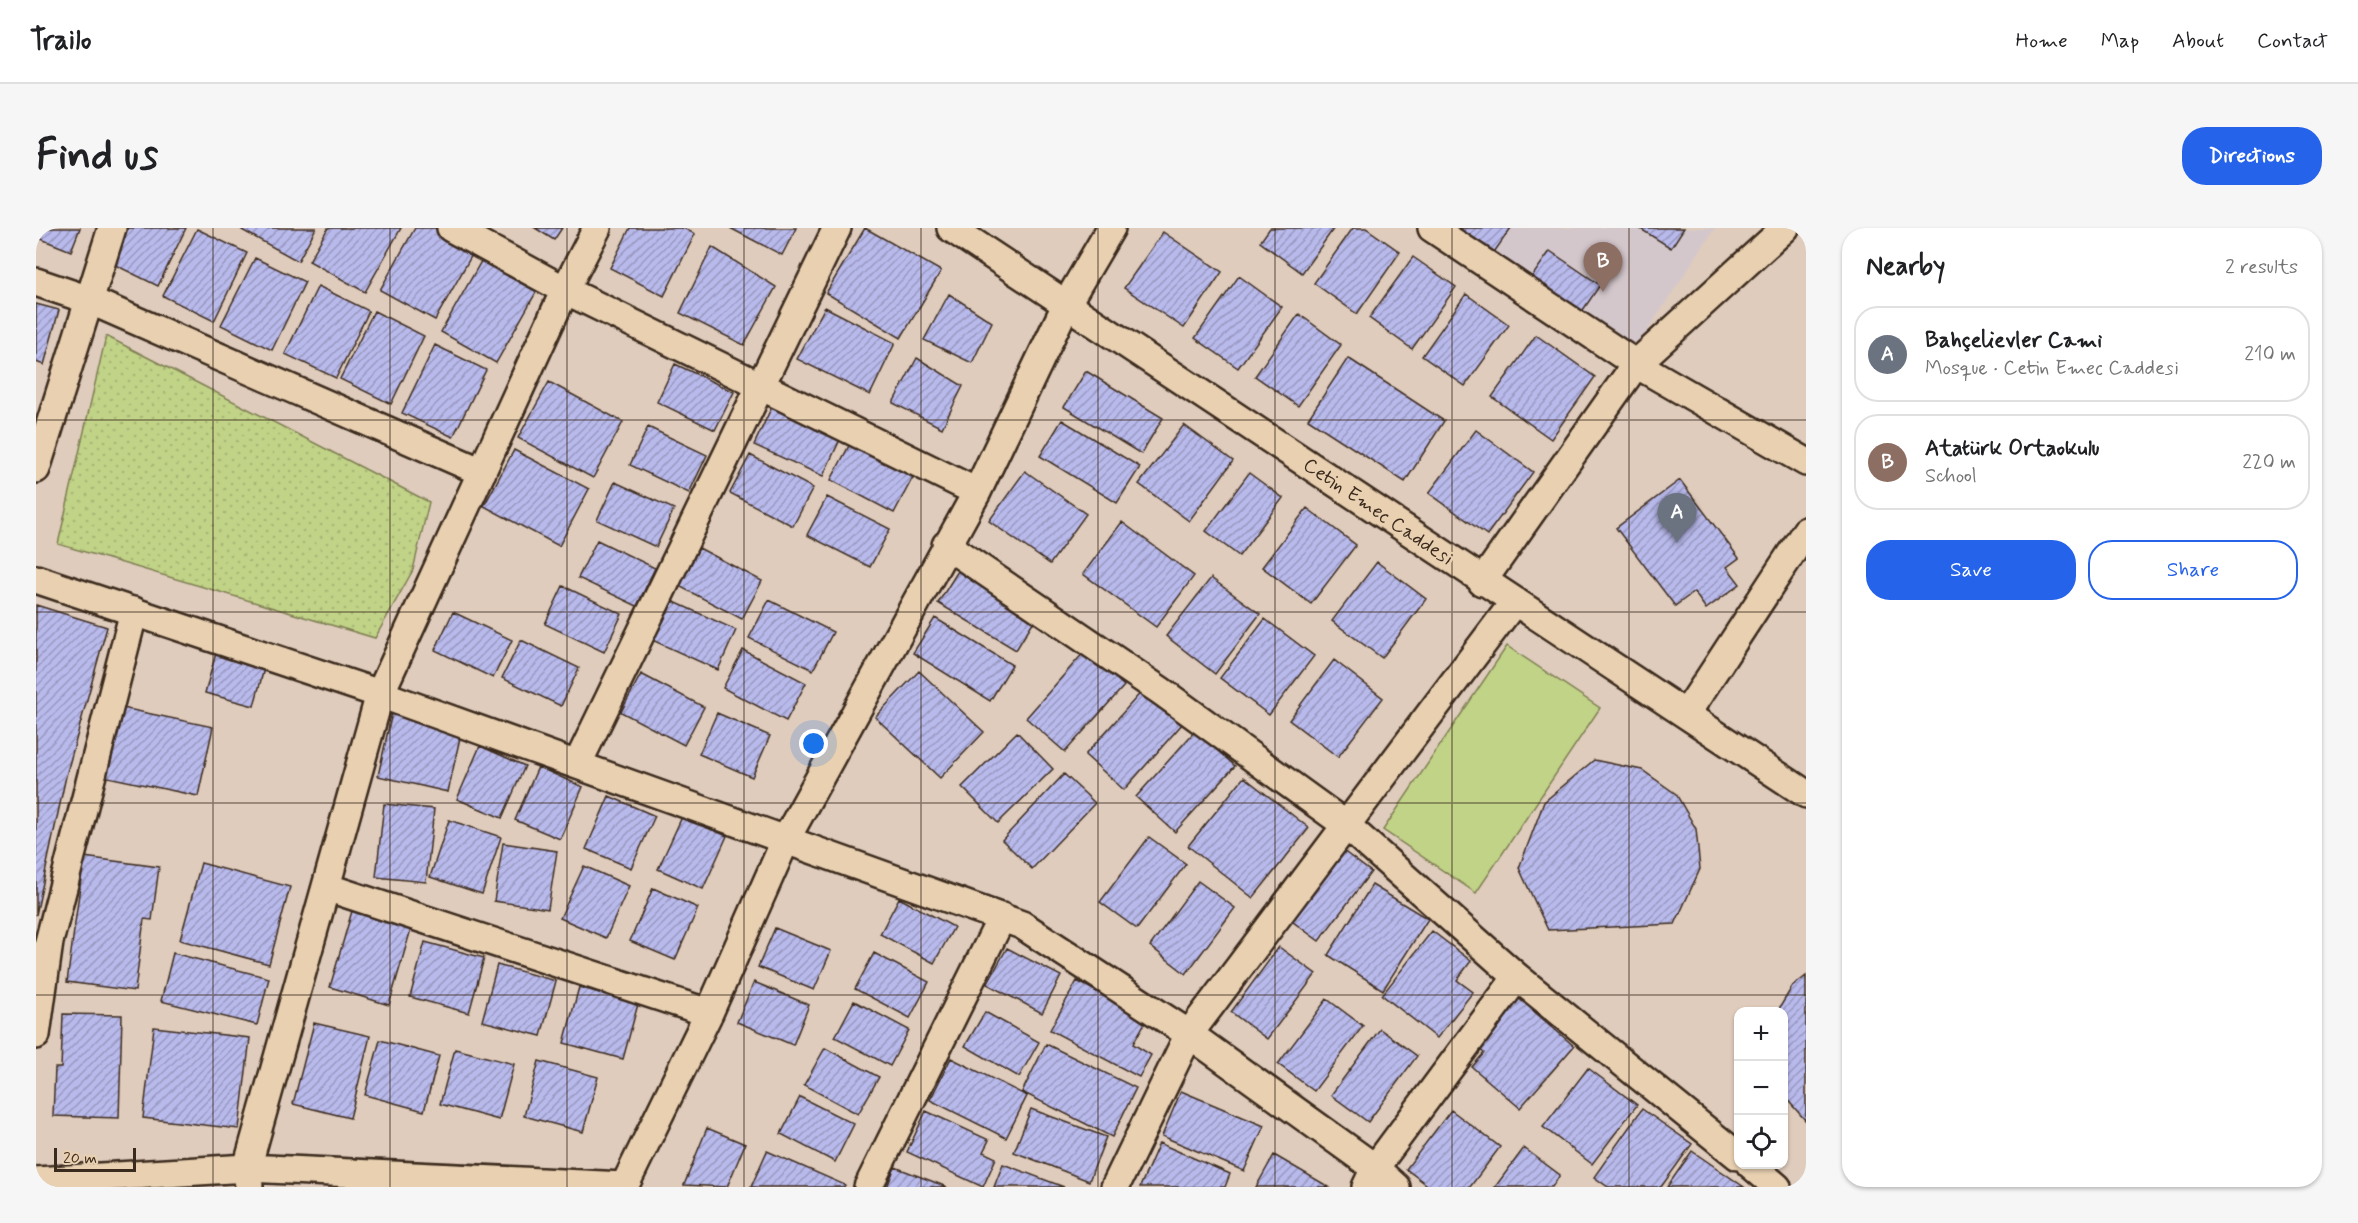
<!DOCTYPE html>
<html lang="en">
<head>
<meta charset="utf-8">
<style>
  :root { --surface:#fff; --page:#f6f6f6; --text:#202124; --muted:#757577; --line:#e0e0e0; --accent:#2563eb }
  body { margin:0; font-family:Mynerve,sans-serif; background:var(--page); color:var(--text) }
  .controls { position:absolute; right:18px; bottom:18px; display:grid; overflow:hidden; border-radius:12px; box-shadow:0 2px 4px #0004 }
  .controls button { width:54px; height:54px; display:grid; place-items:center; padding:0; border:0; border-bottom:2px solid var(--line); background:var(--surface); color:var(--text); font:30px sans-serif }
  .scale { position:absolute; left:18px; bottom:15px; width:82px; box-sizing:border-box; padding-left:6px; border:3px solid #3b2a1e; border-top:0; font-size:16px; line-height:21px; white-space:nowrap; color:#3b2a1e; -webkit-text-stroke:4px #e8d0b1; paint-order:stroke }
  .you { position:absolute; left:778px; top:516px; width:21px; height:21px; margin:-15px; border:4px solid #fff; border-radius:50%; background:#1a73e8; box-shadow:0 0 0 9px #1a73e833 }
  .badge { display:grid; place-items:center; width:39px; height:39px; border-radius:50%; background:var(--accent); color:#fff; font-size:20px; font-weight:700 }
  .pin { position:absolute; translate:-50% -50px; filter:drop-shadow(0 2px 3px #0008) }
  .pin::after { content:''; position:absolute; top:32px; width:21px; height:18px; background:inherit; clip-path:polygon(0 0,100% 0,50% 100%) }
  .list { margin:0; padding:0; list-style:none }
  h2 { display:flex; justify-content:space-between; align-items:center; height:78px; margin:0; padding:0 24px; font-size:26px }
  h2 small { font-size:20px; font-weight:400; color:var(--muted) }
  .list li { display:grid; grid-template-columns:39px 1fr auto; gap:18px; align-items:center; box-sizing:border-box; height:96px; margin:0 12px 12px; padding:0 12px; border:2px solid var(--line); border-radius:24px }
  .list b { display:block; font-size:22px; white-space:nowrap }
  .list p { margin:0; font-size:20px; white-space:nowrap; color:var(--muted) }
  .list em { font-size:20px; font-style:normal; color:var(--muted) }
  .actions { display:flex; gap:12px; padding:18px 24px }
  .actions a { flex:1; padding:14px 0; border:2px solid var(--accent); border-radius:24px; text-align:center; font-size:21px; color:var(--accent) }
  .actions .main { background:var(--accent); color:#fff }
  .icon { flex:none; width:33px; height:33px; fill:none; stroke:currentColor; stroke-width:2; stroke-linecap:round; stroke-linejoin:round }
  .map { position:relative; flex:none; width:1770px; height:959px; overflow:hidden; border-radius:24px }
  header { display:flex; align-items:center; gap:36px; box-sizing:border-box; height:84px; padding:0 30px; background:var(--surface); border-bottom:2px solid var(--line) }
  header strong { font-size:28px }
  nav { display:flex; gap:33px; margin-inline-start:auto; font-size:21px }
  .intro { display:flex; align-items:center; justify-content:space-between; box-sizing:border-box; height:144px; padding:0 36px }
  h1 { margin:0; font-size:42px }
  .button { padding:15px 27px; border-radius:24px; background:var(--accent); color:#fff; font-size:21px; font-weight:700 }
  main { display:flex; gap:36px; padding:0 36px }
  aside { flex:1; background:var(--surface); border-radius:24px; box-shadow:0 2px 4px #0004 }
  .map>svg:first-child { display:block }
</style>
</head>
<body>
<header>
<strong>Trailo</strong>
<nav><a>Home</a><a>Map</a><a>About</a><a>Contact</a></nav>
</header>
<div class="intro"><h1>Find us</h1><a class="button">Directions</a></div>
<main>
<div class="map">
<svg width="1770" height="959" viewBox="0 0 1770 959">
  <defs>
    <pattern id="grass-dots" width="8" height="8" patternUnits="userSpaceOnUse" patternTransform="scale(1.5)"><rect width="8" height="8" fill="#c1d387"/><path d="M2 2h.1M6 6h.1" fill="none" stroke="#a7b574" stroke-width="1.8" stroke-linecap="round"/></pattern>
    <pattern id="building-hatch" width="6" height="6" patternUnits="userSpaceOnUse" patternTransform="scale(1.5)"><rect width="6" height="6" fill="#b9baec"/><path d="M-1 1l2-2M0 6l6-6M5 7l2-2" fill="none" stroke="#9897bf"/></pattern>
  </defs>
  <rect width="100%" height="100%" fill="#dfccbd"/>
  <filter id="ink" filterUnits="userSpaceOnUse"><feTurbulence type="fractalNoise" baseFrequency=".0167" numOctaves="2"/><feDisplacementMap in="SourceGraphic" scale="12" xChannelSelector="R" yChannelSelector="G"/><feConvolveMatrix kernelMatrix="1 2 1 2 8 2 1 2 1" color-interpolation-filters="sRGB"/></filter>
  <g filter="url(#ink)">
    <path fill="#d4c7cb" d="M 1398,0 L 1679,0 L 1594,129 Z"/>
    <path fill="url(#grass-dots)" stroke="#7e7e52" stroke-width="1.5" d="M 70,108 L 393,274 L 377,342 L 339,410 L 22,316 Z"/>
    <path fill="#c1d387" stroke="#7e7e52" stroke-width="1.5" d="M 1471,418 L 1564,480 L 1440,665 L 1347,602 Z"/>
    <path fill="url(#building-hatch)" stroke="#3b2a1e" stroke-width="1.5" d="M 0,0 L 44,0 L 35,23 L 0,9 Z
      M 88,0 L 150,0 L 122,58 L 71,33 Z
      M 208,0 L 280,0 L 262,33 L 206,2 Z
      M 292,0 L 365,0 L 329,64 L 273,33 Z
      M 379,0 L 413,0 L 442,16 L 399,92 L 344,62 Z
      M 499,0 L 526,0 L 518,12 Z
      M 594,0 L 647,0 L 659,6 L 628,68 L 574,40 Z
      M 694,0 L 760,0 L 746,27 Z
      M 829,0 L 905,43 L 865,110 L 790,65 Z
      M 1234,0 L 1298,0 L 1266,45 L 1224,14 Z
      M 1317,0 L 1330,0 L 1364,24 L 1321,86 L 1278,55 Z
      M 1411,0 L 1475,0 L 1454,30 Z
      M 1603,0 L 1648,0 L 1635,20 Z
      M 161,1 L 211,25 L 178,93 L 127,68 Z
      M 1127,4 L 1186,44 L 1148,100 L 1088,60 Z
      M 676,19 L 740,59 L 708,117 L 644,85 Z
      M 1514,23 L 1564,57 L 1545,85 L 1495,50 Z
      M 448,28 L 503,59 L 460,135 L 405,104 Z
      M 1377,29 L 1420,59 L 1376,121 L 1333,90 Z
      M 219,30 L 269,54 L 236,122 L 185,97 Z
      M 1203,48 L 1246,79 L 1202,140 L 1159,110 Z
      M 282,58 L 333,83 L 300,150 L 249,126 Z
      M 913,66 L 956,94 L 936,135 L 888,112 Z
      M 1430,66 L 1473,97 L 1429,158 L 1386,128 Z
      M 0,76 L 23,82 L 8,137 L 0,134 Z
      M 789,79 L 859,115 L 834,167 L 761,131 Z
      M 338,83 L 388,108 L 355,176 L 304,151 Z
      M 1263,86 L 1305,117 L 1262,178 L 1219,148 Z
      M 1500,107 L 1559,149 L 1515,211 L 1456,169 Z
      M 399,117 L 450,142 L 417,209 L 366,185 Z
      M 881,130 L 927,158 L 906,200 L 857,175 Z
      M 1312,130 L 1408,193 L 1369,254 L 1272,191 Z
      M 639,136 L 698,164 L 679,202 L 621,174 Z
      M 1050,143 L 1127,190 L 1105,226 L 1028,179 Z
      M 513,154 L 587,194 L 557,250 L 482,210 Z
      M 738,174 L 807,205 L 787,248 L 718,217 Z
      M 1026,192 L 1104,239 L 1081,275 L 1004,228 Z
      M 1148,197 L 1197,233 L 1153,293 L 1103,256 Z
      M 612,199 L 671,227 L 653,265 L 594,237 Z
      M 1440,202 L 1497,244 L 1451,307 L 1393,265 Z
      M 815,214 L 878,247 L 858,285 L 795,252 Z
      M 478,222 L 553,261 L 523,318 L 448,278 Z
      M 714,227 L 777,260 L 757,298 L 694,265 Z
      M 989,243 L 1050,286 L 1014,336 L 953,293 Z
      M 1213,245 L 1247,270 L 1203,328 L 1170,303 Z
      M 1644,252 L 1703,330 L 1691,339 L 1704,356 L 1670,381 L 1658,364 L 1639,378 L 1580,300 Z
      M 579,254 L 638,281 L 620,319 L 561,292 Z
      M 791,269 L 854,301 L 834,339 L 771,307 Z
      M 1271,280 L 1320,317 L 1275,376 L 1226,339 Z
      M 1086,294 L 1158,348 L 1120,399 L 1047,346 Z
      M 561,312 L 619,340 L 601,378 L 542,350 Z
      M 663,320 L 726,353 L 706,391 L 643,358 Z
      M 1341,334 L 1390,371 L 1346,430 L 1296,393 Z
      M 925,338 L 1002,386 L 980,422 L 902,375 Z
      M 1175,350 L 1224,386 L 1179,446 L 1130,408 Z
      M 527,358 L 586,386 L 568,424 L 509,396 Z
      M 634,372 L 700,402 L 682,442 L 616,412 Z
      M 733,372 L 797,404 L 777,442 L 713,410 Z
      M 0,377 L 71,399 L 30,548 L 0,687 Z
      M 417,384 L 476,412 L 457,450 L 399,422 Z
      M 899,390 L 976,437 L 954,473 L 877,425 Z
      M 1229,391 L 1278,428 L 1233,487 L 1184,450 Z
      M 485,412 L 543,440 L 525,478 L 466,450 Z
      M 707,422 L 770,455 L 750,493 L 687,460 Z
      M 1049,423 L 1088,458 L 1029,524 L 990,490 Z
      M 180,425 L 229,437 L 218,478 L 169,465 Z
      M 1298,432 L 1347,470 L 1302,529 L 1253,492 Z
      M 883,443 L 948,504 L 904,550 L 839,489 Z
      M 605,446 L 668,479 L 648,517 L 585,484 Z
      M 1108,461 L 1147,495 L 1088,562 L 1049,527 Z
      M 82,479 L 177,499 L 162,568 L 67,548 Z
      M 357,480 L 427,496 L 412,564 L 342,548 Z
      M 681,485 L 734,508 L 716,549 L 663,526 Z
      M 1159,503 L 1199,538 L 1139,604 L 1100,569 Z
      M 981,504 L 1017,541 L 962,595 L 926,559 Z
      M 444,518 L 489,538 L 466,590 L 421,571 Z
      M 1558,532 L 1606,542 L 1640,566 L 1660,601 L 1664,641 L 1639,696 L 1512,702 L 1483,640 L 1508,574 Z
      M 502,539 L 547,559 L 524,611 L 479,592 Z
      M 1028,546 L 1059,575 L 996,641 L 966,612 Z
      M 1208,549 L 1273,600 L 1217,670 L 1152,618 Z
      M 573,568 L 619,588 L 595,640 L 550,621 Z
      M 348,576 L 398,581 L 390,654 L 340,649 Z
      M 646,589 L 691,608 L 667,661 L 622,641 Z
      M 413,592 L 465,609 L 446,666 L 394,649 Z
      M 1113,609 L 1150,636 L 1101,701 L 1064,674 Z
      M 467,615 L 521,623 L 512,681 L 458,673 Z
      M 1302,619 L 1335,644 L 1283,713 L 1249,688 Z
      M 48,629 L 123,639 L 116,692 L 108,691 L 99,763 L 31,754 Z
      M 165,635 L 254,659 L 233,736 L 144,712 Z
      M 548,638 L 593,658 L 570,710 L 524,690 Z
      M 1162,653 L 1199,680 L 1150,746 L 1114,718 Z
      M 1336,657 L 1392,691 L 1347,762 L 1292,727 Z
      M 617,660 L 662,680 L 639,732 L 594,713 Z
      M 863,670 L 918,699 L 898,735 L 844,706 Z
      M 316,683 L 375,701 L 353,777 L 294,759 Z
      M 739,700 L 795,723 L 778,762 L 722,739 Z
      M 1396,703 L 1435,733 L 1421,752 L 1437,764 L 1401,810 L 1346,767 Z
      M 389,714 L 448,730 L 433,785 L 374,769 Z
      M 1243,719 L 1280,746 L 1231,811 L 1195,784 Z
      M 971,720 L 1025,748 L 1006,785 L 951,756 Z
      M 137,725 L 233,750 L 221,797 L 125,773 Z
      M 838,725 L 893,754 L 874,790 L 819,761 Z
      M 461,737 L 520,753 L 505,808 L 446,793 Z
      M 1770,748 L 1770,893 L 1748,868 L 1748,784 L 1741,784 L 1756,759 Z
      M 1041,753 L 1111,791 L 1097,816 L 1115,827 L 1103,849 L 1014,802 Z
      M 718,754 L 773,777 L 757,817 L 701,794 Z
      M 543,759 L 602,776 L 587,831 L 528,815 Z
      M 1479,767 L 1538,818 L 1484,880 L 1436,839 L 1448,825 L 1437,816 Z
      M 1291,771 L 1327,798 L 1278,863 L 1242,836 Z
      M 818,773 L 873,802 L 854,838 L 799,809 Z
      M 949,784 L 1003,814 L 983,849 L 929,818 Z
      M 27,786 L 86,787 L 83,890 L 17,888 L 19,840 L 25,840 Z
      M 278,795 L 334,808 L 314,890 L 257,876 Z
      M 118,799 L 214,810 L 203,901 L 107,890 Z
      M 1344,801 L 1381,828 L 1332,894 L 1295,867 Z
      M 344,812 L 403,828 L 388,883 L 329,867 Z
      M 1010,816 L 1100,860 L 1076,909 L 986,864 Z
      M 789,820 L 843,849 L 822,886 L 768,857 Z
      M 419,821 L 478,836 L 463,892 L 404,876 Z
      M 915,830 L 991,868 L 970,910 L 894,872 Z
      M 503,833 L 562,849 L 547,904 L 488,888 Z
      M 1552,840 L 1601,877 L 1556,936 L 1507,899 Z
      M 1145,863 L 1228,898 L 1208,943 L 1126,908 Z
      M 764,869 L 818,896 L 799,934 L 745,906 Z
      M 995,881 L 1070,909 L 1053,953 L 978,924 Z
      M 1606,881 L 1656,916 L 1625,959 L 1572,959 L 1558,949 Z
      M 1415,882 L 1464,919 L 1434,959 L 1394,959 L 1370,941 Z
      M 890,883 L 953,912 L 947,924 L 960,930 L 947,959 L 871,924 Z
      M 671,900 L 709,916 L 691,959 L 648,957 Z
      M 1123,915 L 1194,946 L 1189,959 L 1104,959 Z
      M 1488,920 L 1524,947 L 1516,959 L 1459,959 Z
      M 731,923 L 809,957 L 808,959 L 715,959 Z
      M 1656,923 L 1708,959 L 1631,959 Z
      M 1238,927 L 1293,959 L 1220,959 Z
      M 967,936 L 1028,959 L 958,959 Z
      M 859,939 L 911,959 L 851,959 Z"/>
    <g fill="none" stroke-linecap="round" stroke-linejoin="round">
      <defs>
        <path id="minor" d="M 415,0 L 529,62 L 941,264
          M 915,0 L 1770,566
          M 1396,0 L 1600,136 L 1770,234
          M 0,54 L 53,72 L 446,244
          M 0,241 L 76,0
          M 910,317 L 1125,463 L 1310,597 L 1481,749 L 1702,928
          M 0,351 L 344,466 L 986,697 L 1153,806 L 1339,940 L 1360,959
          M 1446,354 L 1600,136 L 1749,0
          M 1650,486 L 1770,303
          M 542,535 L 801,0
          M 290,659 L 673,785
          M 0,807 L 13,714 L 98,383
          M 1714,936 L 1741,959
          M 0,953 L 211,940 L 588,958
          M 213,959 L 211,940 L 344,466 L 529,62 L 561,0
          M 588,959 L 673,785 L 750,611 L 941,264 L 1031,75 L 1075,0
          M 832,959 L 966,689
          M 1079,959 L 1153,806 L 1479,373
          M 1330,959 L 1339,940 L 1481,749"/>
      </defs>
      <use href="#minor" stroke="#3b2a1e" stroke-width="32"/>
      <use href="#minor" stroke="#e8d0b1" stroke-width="27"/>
    </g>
  </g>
  <path fill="none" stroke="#3b2a1e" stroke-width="1.5" stroke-opacity="0.55" d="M 177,0 L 177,959M 354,0 L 354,959M 531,0 L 531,959M 708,0 L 708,959M 885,0 L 885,959M 1062,0 L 1062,959M 1239,0 L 1239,959M 1416,0 L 1416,959M 1593,0 L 1593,959M 0,192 L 1770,192M 0,384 L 1770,384M 0,575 L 1770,575M 0,767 L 1770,767"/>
  <g text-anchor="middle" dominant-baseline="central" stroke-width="5" stroke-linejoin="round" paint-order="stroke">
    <g font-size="20" fill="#3b2a1e" stroke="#e8d0b1">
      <text transform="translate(1342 284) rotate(34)">Cetin Emec Caddesi</text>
    </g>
  </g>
</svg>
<div class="controls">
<button>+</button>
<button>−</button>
<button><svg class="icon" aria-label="locate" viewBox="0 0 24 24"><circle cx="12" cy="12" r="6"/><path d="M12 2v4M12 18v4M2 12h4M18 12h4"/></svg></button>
</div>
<div class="scale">20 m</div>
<div class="you"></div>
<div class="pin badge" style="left:1641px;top:315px;background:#6b7280">A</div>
<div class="pin badge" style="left:1567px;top:64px;background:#8d6e63">B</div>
</div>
<aside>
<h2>Nearby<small>2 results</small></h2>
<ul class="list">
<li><span class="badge" style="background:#6b7280">A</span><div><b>Bahçelievler Cami</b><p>Mosque · Cetin Emec Caddesi</p></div><em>210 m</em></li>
<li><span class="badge" style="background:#8d6e63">B</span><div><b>Atatürk Ortaokulu</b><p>School</p></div><em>220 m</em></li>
</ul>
<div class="actions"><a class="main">Save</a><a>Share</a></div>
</aside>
</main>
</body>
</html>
